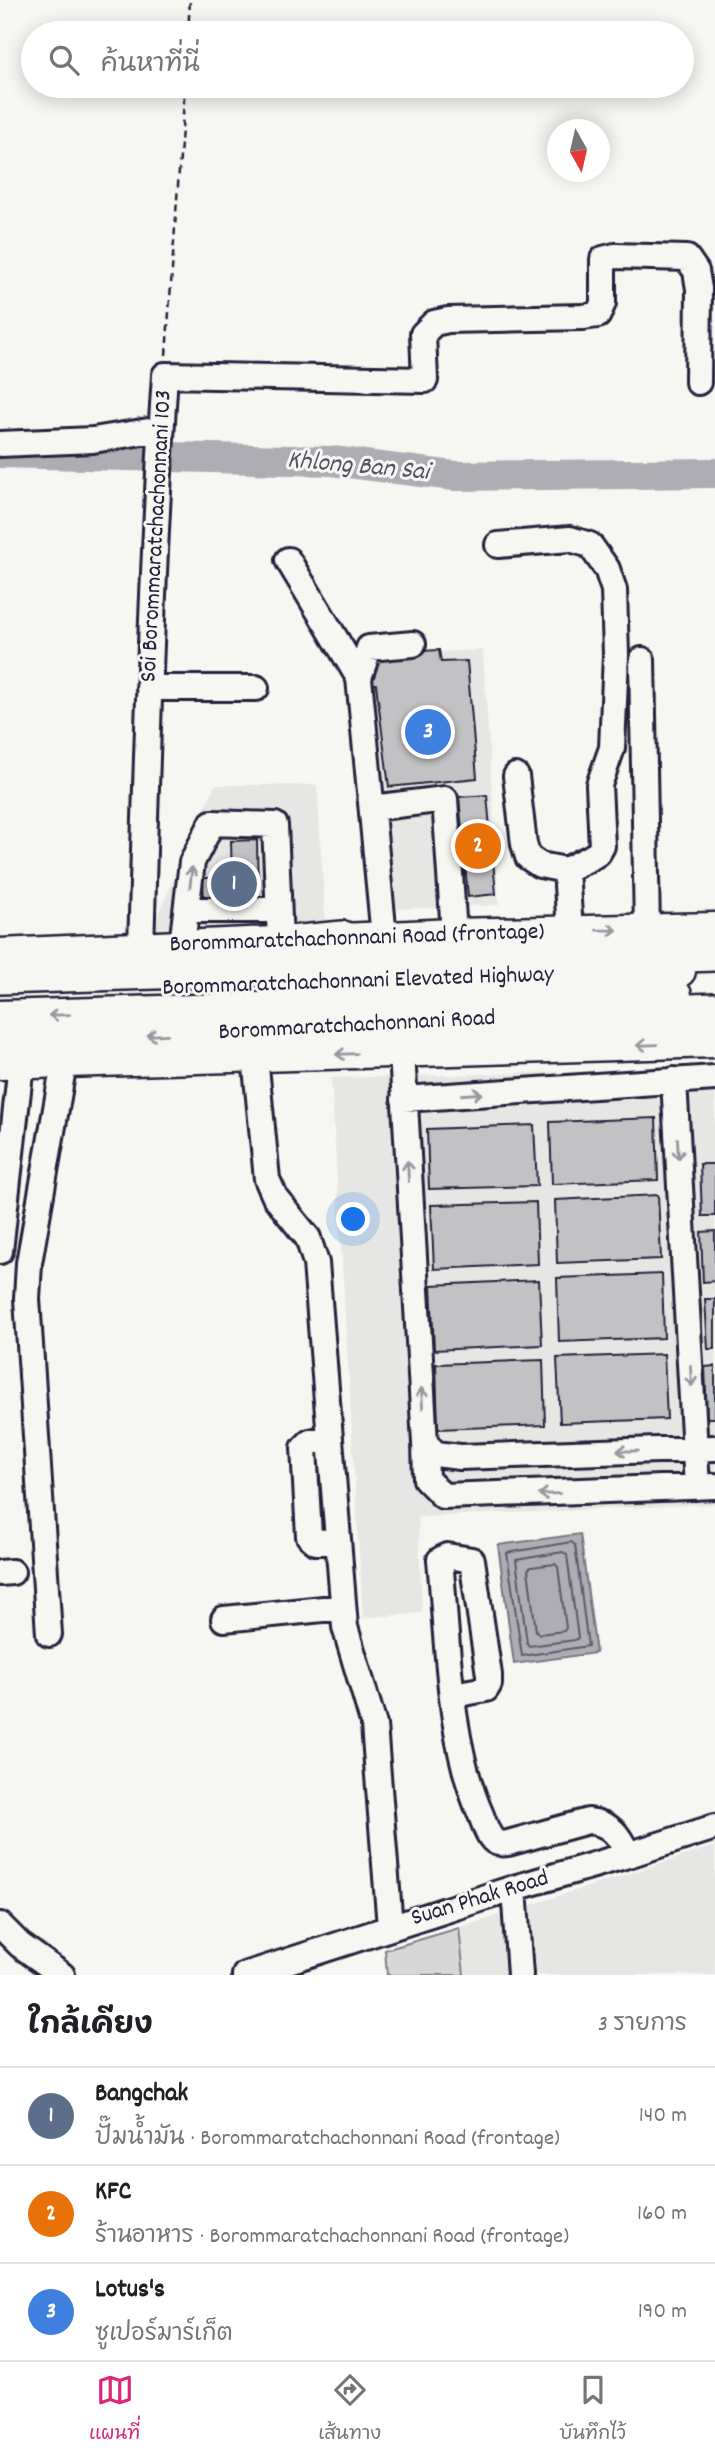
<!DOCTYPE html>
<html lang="th">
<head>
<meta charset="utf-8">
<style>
  :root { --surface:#fff; --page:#f6f6f6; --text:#202124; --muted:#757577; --line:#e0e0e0; --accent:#db2777 }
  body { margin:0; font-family:Dekko,"Playpen Sans Thai",sans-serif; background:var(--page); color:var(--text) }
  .compass { position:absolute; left:547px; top:119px; width:63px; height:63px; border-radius:50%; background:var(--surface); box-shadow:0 4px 18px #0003; rotate:172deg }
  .you { position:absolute; left:354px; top:1220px; width:24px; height:24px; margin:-18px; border:5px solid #fff; border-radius:50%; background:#1a73e8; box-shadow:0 0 0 10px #1a73e833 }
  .badge { display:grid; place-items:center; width:46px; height:46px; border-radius:50%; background:var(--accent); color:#fff; font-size:23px; font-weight:700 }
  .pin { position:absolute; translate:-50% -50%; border:4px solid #fff; box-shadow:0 2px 7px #0006 }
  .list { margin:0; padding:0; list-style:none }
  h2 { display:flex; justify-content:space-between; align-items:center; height:91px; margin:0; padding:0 28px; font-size:30px }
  h2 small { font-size:23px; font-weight:400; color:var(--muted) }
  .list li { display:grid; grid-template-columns:46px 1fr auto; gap:21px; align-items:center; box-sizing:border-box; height:98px; padding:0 28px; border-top:2px solid var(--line) }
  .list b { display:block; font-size:26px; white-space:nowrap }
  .list p { margin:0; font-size:23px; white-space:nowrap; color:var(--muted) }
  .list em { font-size:23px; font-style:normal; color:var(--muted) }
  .icon { flex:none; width:38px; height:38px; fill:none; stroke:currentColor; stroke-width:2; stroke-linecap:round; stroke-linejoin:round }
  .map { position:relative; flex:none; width:715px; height:1975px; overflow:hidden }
  .search { position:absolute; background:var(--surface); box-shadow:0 4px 18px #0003; left:21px; right:21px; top:21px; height:77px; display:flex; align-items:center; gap:18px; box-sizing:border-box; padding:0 24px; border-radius:38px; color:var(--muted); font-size:26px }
  .sheet { height:385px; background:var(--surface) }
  nav { display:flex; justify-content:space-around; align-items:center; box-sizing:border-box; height:98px; border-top:2px solid var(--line); background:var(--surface); font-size:19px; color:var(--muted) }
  nav a { display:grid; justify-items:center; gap:4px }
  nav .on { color:var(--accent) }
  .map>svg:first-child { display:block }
</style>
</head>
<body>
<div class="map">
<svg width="715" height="1975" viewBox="0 0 715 1975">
  <rect width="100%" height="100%" fill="#f6f6f2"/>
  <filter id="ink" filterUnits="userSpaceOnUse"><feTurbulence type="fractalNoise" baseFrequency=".0143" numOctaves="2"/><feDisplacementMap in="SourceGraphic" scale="14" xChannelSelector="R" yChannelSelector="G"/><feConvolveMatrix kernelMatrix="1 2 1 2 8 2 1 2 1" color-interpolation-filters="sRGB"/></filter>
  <g filter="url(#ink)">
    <path fill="#e6e6e4" d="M 483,650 L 499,905 L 371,910 L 353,656 Z
      M 215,785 L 317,785 L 326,930 L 150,933 Z
      M 715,1068 L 715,1504 L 418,1517 L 422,1613 L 363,1618 L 331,1078 Z
      M 715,1846 L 715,1975 L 464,1975 L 459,1928 Z"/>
    <path fill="#d7d7d7" stroke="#7c7c89" stroke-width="2" d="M 459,1928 L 464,1975 L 387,1975 L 385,1950 Z"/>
    <path fill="#adadb3" stroke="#757583" stroke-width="2" d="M 580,1534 L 596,1653 L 514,1664 L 498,1545 Z"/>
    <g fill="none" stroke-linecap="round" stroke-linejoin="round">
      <path stroke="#5a5a6b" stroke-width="2" d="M 571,1542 L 575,1545 L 588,1646 L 522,1656 L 507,1553 Z
        M 563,1552 L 567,1555 L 578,1638 L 575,1640 L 529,1646 L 527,1643 L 516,1560 Z
        M 555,1564 L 558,1567 L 566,1628 L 564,1631 L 539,1634 L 536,1631 L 528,1570 L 531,1567 Z"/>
      <path stroke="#adadb3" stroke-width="30" d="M 0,453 L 332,461 L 454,476 L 715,473"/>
    </g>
    <path fill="#c2c2c4" stroke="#22223b" stroke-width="2" d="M 439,650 L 441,662 L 467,661 L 477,778 L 389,787 L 376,684 L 366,685 L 364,654 Z
      M 487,795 L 496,894 L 468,897 L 459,797 Z
      M 257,840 L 258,901 L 204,902 L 203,878 L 232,878 L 231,841 Z
      M 656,1118 L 658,1180 L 552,1184 L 550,1122 Z
      M 534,1125 L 537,1186 L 429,1189 L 427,1129 Z
      M 700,1164 L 715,1164 L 715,1216 L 702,1216 Z
      M 658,1195 L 661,1259 L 557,1263 L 555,1200 Z
      M 536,1202 L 538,1264 L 434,1269 L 431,1205 Z
      M 715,1231 L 715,1281 L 703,1282 L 701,1232 Z
      M 662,1274 L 664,1338 L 559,1342 L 557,1278 Z
      M 539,1280 L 542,1345 L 434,1350 L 431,1285 Z
      M 705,1299 L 715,1299 L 715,1349 L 708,1349 Z
      M 664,1354 L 667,1419 L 560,1423 L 557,1358 Z
      M 543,1360 L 545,1425 L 438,1429 L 436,1364 Z
      M 715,1366 L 715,1418 L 707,1418 L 705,1367 Z"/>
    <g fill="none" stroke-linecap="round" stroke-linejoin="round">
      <defs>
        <path id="minor" d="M 0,444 L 93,440 L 161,429
          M 498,545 L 570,539 L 590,545 L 607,569 L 614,590 L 616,655 L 612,748 L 599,785 L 602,846 L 598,853 L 590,858 L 566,870 L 540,865 L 528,857 L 524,844 L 516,776
          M 288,560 L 359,678 L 384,937
          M 642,660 L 647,929
          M 359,678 L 369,648 L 413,644
          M 149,688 L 256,688
          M 372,808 L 445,799 L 454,934
          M 566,870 L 570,931
          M 187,910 L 277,910
          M 182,945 L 192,862 L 212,823 L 275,825 L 280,941
          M 141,947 C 147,756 152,565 165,375 L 425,380 L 423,334 L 434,323 L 448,320 L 583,317 L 598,315 L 603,303 L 603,259 L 615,256 L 687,258 L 696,271 L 699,289 L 698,382
          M 402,1053 L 425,1443 L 436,1454 L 460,1457 L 715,1448
          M 255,1057 L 267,1179 L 275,1197 L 308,1238 L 316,1263 L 345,1627 L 374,1725 L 390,1927
          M 674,1080 L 697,1487
          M 404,1099 L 715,1078
          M 0,1251 L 21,1064
          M 330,1438 L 310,1442 L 304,1448 L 309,1536 L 316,1542 L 338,1541
          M 425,1443 L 426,1479 L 443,1496 L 715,1486
          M 0,1573 L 12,1572
          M 224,1619 L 343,1607
          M 49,1634 L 27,1299 L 29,1263 L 64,1063
          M 453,1695 L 486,1689 L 489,1684 L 489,1675 L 472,1560 L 447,1556 L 440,1560 C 448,1642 448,1741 481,1815 C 484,1823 487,1834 493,1840 C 497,1844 502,1844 508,1843 L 588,1821 C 611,1823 619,1835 628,1855
          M 514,1888 L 520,1975
          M 0,1925 L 20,1945 L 62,1975
          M 245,1975 L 514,1888 L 628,1855 L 715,1827"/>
        <path id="major" d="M 0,954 L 454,934 L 715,928
          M 275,984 L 680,971
          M 0,1016 L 676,995
          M 0,1064 L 715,1042"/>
        <path id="highway" d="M 279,945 L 343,939
          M 0,976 L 715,953
          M 0,1043 L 715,1011"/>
      </defs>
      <use href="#minor" stroke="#22223b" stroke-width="30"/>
      <use href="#major" stroke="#22223b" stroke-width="35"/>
      <use href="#highway" stroke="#22223b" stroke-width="40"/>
      <path stroke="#22223b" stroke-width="2.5" stroke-dasharray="7 5" stroke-linecap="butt" d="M 188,33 L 190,0
        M 166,355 L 185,86"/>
      <use href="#minor" stroke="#f6f6f2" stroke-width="24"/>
      <use href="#major" stroke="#f6f6f2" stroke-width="30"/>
      <use href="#highway" stroke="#f6f6f2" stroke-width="35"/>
    </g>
    <defs><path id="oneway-shaft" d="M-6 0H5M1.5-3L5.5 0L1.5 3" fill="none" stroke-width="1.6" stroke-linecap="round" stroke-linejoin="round" transform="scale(1.75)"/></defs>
    <g stroke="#9797a0">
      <use href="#oneway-shaft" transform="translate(191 877) rotate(-84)"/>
      <use href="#oneway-shaft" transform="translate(607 930) rotate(-1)"/>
      <use href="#oneway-shaft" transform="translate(59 1015) rotate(178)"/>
      <use href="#oneway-shaft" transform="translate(157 1035) rotate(177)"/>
      <use href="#oneway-shaft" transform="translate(647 1045) rotate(178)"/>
      <use href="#oneway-shaft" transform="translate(346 1054) rotate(178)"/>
      <use href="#oneway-shaft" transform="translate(472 1094) rotate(-4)"/>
      <use href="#oneway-shaft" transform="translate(678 1149) rotate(87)"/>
      <use href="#oneway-shaft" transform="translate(408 1171) rotate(-93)"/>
      <use href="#oneway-shaft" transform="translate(691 1376) rotate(87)"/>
      <use href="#oneway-shaft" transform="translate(422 1398) rotate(-93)"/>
      <use href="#oneway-shaft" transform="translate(627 1451) rotate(179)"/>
      <use href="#oneway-shaft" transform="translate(549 1494) rotate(178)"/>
    </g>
  </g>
  <g text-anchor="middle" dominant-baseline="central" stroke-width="6" stroke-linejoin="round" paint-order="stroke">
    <g font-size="24" fill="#22223b" stroke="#f6f6f2">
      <text transform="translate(157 536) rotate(-87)">Soi Borommaratchachonnani 103</text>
      <text transform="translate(357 939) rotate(-2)">Borommaratchachonnani Road (frontage)</text>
      <text transform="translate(358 982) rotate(-2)">Borommaratchachonnani Elevated Highway</text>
      <text transform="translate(357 1026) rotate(-3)">Borommaratchachonnani Road</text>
      <text transform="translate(480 1899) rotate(-17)">Suan Phak Road</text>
    </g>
    <g font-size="26" font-style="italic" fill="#535365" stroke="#f6f6f2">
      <text transform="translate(358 467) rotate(5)">Khlong Ban Sai</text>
    </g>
  </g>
</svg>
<svg class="compass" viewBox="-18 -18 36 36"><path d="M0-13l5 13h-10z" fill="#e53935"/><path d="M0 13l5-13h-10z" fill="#757577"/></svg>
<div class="you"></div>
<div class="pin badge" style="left:234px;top:884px;background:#5c6f8a">1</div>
<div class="pin badge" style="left:478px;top:846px;background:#e8710a">2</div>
<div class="pin badge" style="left:428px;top:732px;background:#3f7fe0">3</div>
<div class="search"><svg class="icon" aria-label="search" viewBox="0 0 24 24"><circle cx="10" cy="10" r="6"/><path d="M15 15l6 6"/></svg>ค้นหาที่นี่</div>
</div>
<section class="sheet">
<h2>ใกล้เคียง<small>3 รายการ</small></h2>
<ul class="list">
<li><span class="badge" style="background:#5c6f8a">1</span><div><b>Bangchak</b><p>ปั๊มน้ำมัน · Borommaratchachonnani Road (frontage)</p></div><em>140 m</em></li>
<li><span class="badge" style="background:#e8710a">2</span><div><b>KFC</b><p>ร้านอาหาร · Borommaratchachonnani Road (frontage)</p></div><em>160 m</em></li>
<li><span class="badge" style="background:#3f7fe0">3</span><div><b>Lotus's</b><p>ซูเปอร์มาร์เก็ต</p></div><em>190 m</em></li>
</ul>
</section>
<nav>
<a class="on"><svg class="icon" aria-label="map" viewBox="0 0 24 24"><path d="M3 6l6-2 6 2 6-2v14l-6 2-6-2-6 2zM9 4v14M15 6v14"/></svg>แผนที่</a>
<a><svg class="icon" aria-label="directions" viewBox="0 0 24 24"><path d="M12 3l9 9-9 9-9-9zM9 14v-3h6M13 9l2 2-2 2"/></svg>เส้นทาง</a>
<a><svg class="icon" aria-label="saved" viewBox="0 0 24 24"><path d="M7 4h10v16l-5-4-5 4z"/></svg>บันทึกไว้</a>
</nav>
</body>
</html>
